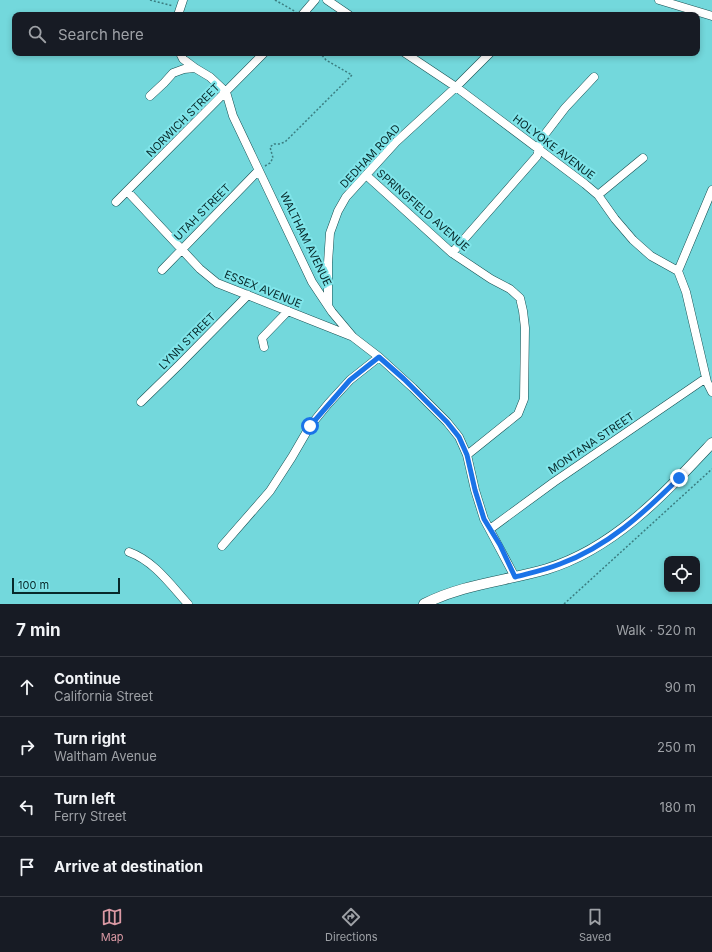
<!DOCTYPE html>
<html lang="en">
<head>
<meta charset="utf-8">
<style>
  :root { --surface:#171b24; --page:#242831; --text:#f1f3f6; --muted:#9ea1a6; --line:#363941; --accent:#da99a4 }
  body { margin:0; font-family:Inter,sans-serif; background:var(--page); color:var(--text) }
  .controls { position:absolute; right:12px; bottom:12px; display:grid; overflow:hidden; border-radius:8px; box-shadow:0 2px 6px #0003 }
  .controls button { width:36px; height:36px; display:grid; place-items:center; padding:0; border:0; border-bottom:1px solid var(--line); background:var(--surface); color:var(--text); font:20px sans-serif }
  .scale { position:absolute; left:12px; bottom:10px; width:108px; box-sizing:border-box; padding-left:4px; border:2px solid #07292a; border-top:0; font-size:11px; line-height:14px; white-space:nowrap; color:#07292a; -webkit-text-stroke:3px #80e5ea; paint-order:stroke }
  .stop { position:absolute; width:12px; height:12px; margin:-9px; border:3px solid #1a73e8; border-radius:50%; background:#fff }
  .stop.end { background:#1a73e8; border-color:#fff; box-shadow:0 1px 4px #0008 }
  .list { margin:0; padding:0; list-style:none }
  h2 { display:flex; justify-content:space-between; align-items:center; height:52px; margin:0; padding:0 16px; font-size:17px }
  h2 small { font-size:13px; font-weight:400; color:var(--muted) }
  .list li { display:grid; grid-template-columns:26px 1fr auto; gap:12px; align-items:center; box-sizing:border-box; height:60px; padding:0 16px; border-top:1px solid var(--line) }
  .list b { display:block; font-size:15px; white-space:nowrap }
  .list p { margin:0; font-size:13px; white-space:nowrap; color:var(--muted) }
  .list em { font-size:13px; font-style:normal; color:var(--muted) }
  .icon { flex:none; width:22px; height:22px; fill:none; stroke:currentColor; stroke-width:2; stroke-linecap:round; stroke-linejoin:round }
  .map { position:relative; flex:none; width:712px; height:604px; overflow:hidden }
  .search { position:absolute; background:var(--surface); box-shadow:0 2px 6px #0003; left:12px; right:12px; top:12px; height:44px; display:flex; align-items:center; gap:10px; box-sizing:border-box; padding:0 14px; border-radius:8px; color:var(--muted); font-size:15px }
  .sheet { height:292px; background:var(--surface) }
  nav { display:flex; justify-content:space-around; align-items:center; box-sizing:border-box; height:56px; border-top:1px solid var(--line); background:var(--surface); font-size:11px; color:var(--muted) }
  nav a { display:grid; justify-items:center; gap:2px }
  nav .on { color:var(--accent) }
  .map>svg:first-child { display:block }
</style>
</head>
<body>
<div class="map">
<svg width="712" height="604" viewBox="0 0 712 604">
  <rect width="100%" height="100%" fill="#73d8dc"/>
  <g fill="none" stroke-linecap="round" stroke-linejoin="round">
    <defs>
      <path id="minor" d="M 327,0 L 349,15
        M 659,0 L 712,16
        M 178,15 L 183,0
        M 302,15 L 315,0
        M 180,53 L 183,59 L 195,68
        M 405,53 L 456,87 L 585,184 L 598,195 L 615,219 L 633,240 L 651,256 L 678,271
        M 150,96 L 164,83 L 173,73 L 184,69 L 195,68 L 210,77 L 226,92 L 233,116 L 312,282 L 332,312 L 353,337 L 379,357 L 413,388 L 447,422 L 459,437 L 467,455 L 475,490 L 484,519 L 515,577
        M 366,175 L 452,253 L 491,279 L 510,289 L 520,298 L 523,311 L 525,328 L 524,399 L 518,414 L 467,455
        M 712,190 L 678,271 L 686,292 L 707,382 L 712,392
        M 127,191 L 200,269 L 217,283 L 351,336
        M 598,195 L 643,158
        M 116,202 L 264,53
        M 452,253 L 537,156 L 542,138 L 565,108 L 594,77
        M 162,270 L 258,171
        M 328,305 L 328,263 L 330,233 L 338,211 L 346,197 L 396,142 L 456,87 L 490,53
        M 264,347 L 262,338 L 288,311
        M 141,402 L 179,365 L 248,295
        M 490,529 L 554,482 L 706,378
        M 222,546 L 270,491 L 292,457 L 310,426 L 328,404 L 350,380 L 379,357
        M 129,552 C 154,561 170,584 188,604"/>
      <path id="major" d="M 424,604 C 463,584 506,581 547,569 C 615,548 664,494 712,443"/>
    </defs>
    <use href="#minor" stroke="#164f51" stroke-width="9"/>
    <use href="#major" stroke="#164f51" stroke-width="11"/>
    <path stroke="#3b7d80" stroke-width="1.5" stroke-dasharray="2 2" stroke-linecap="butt" d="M 150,0 L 173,6
      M 275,0 L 296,12
      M 265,166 L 270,163 L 273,158 L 270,147 L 274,144 L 279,144 L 285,142 L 352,75 L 326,60 L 320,53
      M 564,604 L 712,469"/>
    <use href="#minor" stroke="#fff" stroke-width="8"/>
    <use href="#major" stroke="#fff" stroke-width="10"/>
  </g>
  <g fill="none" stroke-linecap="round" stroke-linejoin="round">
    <path stroke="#1a73e8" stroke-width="5" d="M 310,426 L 350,380 L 379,357 L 404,379 L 447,422 L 459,437 L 467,455 L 475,490 L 484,519 L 500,545 L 515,577 C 530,573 545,570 560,564 C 607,547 644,513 679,478"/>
  </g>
  <g text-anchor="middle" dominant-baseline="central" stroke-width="4" stroke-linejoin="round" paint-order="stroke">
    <g font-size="11" fill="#07292a" stroke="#80e5ea">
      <text transform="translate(183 120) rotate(-45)">NORWICH STREET</text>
      <text transform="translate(554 147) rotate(37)">HOLYOKE AVENUE</text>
      <text transform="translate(370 156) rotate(-47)">DEDHAM ROAD</text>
      <text transform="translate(423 210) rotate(41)">SPRINGFIELD AVENUE</text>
      <text transform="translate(202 212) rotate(-45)">UTAH STREET</text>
      <text transform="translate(306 239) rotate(64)">WALTHAM AVENUE</text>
      <text transform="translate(263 289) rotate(22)">ESSEX AVENUE</text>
      <text transform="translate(187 341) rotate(-45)">LYNN STREET</text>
      <text transform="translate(591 443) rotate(-34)">MONTANA STREET</text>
    </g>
  </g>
</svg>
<div class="controls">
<button><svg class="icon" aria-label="locate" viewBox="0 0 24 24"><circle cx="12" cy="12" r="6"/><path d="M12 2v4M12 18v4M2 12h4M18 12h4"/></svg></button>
</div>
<div class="scale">100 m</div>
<div class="stop" style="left:310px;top:426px"></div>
<div class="stop end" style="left:679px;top:478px"></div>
<div class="search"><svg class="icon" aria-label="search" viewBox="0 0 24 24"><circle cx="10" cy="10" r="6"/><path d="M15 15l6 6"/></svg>Search here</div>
</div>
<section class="sheet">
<h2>7 min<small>Walk · 520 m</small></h2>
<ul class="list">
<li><svg class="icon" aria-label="ahead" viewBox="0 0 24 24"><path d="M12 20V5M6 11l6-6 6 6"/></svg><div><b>Continue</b><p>California Street</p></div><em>90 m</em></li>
<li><svg class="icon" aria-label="right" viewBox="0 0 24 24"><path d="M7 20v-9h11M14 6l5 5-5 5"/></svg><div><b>Turn right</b><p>Waltham Avenue</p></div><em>250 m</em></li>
<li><svg class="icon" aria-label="left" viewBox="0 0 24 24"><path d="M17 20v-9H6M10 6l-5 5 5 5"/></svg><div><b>Turn left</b><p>Ferry Street</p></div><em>180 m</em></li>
<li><svg class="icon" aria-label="arrive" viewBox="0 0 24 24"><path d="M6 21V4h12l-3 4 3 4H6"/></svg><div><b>Arrive at destination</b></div></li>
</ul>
</section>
<nav>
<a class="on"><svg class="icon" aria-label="map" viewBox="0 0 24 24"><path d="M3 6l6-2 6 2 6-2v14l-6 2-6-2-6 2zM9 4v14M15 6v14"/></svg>Map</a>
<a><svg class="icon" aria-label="directions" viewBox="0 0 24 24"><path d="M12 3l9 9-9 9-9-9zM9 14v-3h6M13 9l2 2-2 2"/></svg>Directions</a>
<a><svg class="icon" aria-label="saved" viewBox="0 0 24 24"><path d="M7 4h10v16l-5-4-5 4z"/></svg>Saved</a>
</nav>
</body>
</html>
